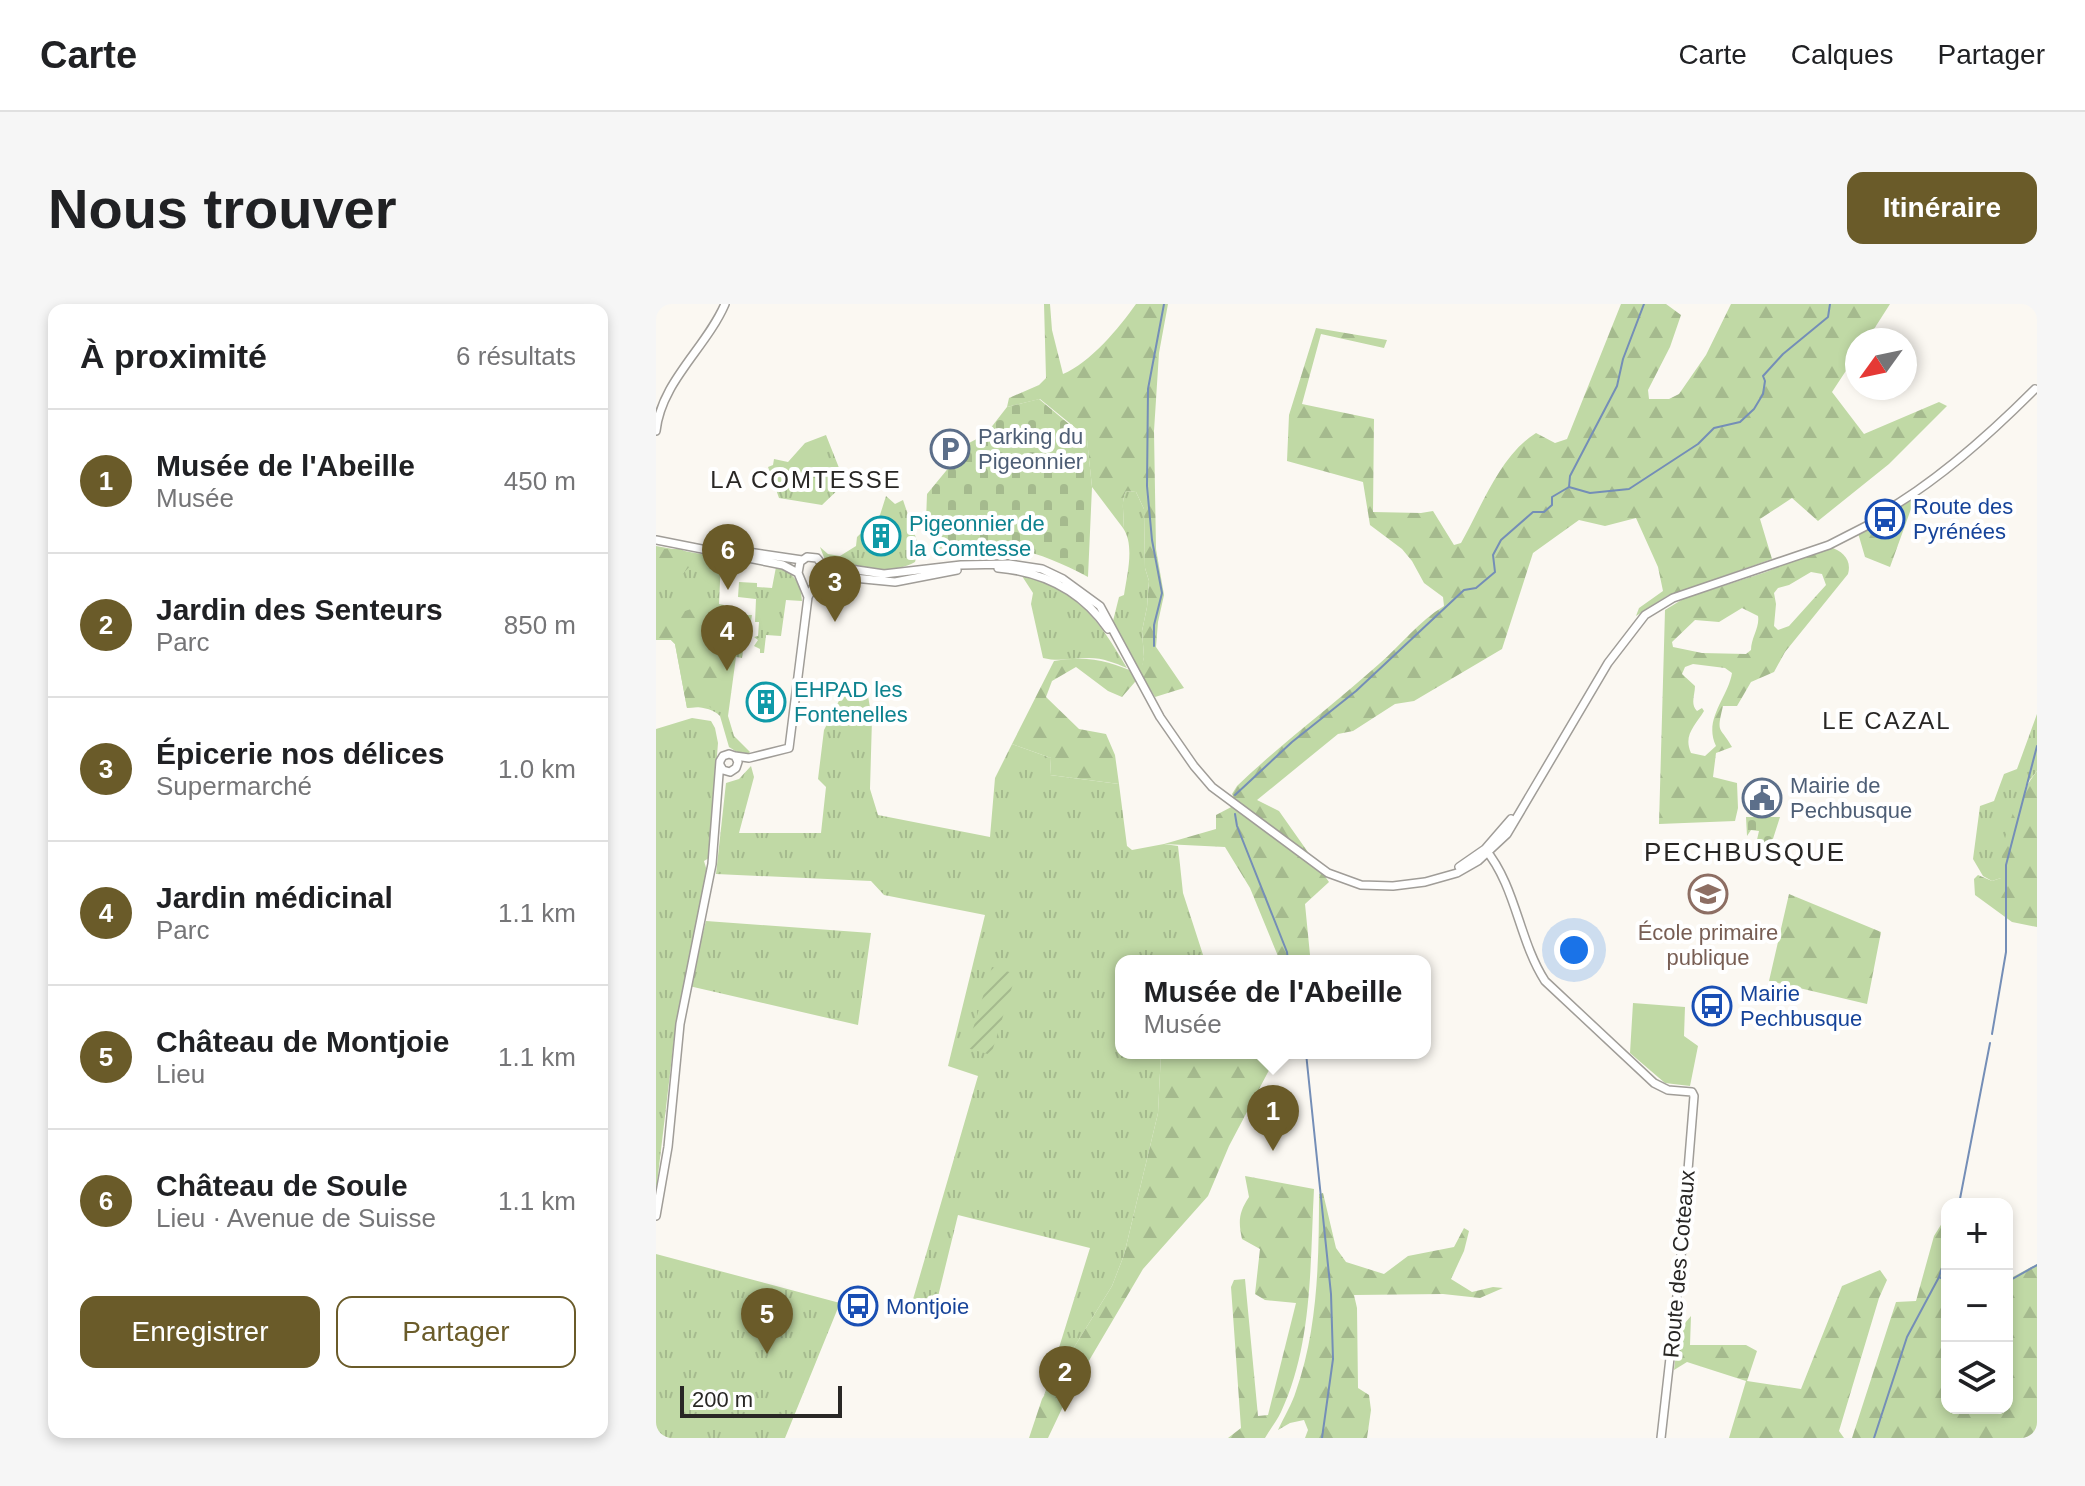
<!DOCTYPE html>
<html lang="fr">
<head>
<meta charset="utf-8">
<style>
  :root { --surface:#fff; --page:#f6f6f6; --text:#202124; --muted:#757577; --line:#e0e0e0; --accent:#6a5b29 }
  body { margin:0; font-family:Helvetica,sans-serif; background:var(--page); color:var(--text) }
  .controls { position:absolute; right:24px; bottom:24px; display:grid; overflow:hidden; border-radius:16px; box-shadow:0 4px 12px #0003 }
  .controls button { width:72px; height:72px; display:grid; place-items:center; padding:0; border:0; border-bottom:2px solid var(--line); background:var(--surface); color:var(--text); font:40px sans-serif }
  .compass { position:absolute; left:1189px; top:24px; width:72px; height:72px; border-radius:50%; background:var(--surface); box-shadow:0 4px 12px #0003; rotate:237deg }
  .scale { position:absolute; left:24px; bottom:20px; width:162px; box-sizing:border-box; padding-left:8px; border:4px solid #292725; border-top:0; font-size:22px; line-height:28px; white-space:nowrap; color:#292725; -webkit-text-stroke:6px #fff; paint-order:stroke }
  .you { position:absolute; left:918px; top:646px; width:28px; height:28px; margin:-20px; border:6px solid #fff; border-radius:50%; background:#1a73e8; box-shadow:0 0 0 12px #1a73e833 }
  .badge { display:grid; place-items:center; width:52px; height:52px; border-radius:50%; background:var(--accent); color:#fff; font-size:26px; font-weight:700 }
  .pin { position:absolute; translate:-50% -66px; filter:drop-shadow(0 2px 4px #0008) }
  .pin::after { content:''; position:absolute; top:42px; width:28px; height:24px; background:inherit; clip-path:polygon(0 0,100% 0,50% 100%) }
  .popup { position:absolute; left:459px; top:651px; width:316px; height:104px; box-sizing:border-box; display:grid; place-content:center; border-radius:16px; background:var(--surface); filter:drop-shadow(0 2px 6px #0005); font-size:26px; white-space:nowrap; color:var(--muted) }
  .popup b { font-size:30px; color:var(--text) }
  .popup::after { content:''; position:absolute; left:50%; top:100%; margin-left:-16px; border:16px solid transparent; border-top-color:var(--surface) }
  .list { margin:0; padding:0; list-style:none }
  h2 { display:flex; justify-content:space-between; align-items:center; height:104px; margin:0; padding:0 32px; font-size:34px }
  h2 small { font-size:26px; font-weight:400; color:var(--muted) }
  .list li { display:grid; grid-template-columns:52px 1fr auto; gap:24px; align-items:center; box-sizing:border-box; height:144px; padding:0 32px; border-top:2px solid var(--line) }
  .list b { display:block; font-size:30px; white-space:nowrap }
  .list p { margin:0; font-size:26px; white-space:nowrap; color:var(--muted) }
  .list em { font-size:26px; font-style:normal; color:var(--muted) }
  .actions { display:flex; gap:16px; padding:24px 32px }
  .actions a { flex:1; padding:18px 0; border:2px solid var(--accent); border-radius:16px; text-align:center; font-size:28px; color:var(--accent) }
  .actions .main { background:var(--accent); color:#fff }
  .icon { flex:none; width:44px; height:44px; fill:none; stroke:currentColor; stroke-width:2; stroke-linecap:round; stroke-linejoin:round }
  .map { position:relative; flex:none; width:1381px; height:1134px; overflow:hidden; border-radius:16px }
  header { display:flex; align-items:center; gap:48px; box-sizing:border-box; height:112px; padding:0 40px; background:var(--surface); border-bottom:2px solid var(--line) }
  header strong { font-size:38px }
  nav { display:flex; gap:44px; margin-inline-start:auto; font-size:28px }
  .intro { display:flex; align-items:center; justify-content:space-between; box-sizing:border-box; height:192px; padding:0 48px }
  h1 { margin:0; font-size:56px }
  .button { padding:20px 36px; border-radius:16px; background:var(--accent); color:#fff; font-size:28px; font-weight:700 }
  main { display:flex; gap:48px; padding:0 48px }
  aside { flex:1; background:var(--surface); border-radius:16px; box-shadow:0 4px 12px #0003 }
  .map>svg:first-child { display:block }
</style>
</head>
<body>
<header>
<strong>Carte</strong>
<nav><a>Carte</a><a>Calques</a><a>Partager</a></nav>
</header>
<div class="intro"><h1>Nous trouver</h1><a class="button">Itinéraire</a></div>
<main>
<aside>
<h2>À proximité<small>6 résultats</small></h2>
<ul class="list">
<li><span class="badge">1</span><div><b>Musée de l'Abeille</b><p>Musée</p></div><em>450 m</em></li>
<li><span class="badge">2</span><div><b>Jardin des Senteurs</b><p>Parc</p></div><em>850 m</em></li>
<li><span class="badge">3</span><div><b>Épicerie nos délices</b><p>Supermarché</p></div><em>1.0 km</em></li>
<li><span class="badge">4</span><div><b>Jardin médicinal</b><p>Parc</p></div><em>1.1 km</em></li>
<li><span class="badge">5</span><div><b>Château de Montjoie</b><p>Lieu</p></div><em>1.1 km</em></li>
<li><span class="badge">6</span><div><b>Château de Soule</b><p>Lieu · Avenue de Suisse</p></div><em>1.1 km</em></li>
</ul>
<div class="actions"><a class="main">Enregistrer</a><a>Partager</a></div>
</aside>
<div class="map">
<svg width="1381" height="1134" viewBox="0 0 1381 1134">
  <defs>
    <pattern id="grass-tufts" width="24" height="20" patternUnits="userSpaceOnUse" patternTransform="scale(2)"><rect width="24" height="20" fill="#c0d9a5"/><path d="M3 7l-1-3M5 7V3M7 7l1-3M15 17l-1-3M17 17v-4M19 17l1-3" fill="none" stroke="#a5ba8e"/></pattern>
    <pattern id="forest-firs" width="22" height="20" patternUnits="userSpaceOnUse" patternTransform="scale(2)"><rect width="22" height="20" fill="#c0d9a5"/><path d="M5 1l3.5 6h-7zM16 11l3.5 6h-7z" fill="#a5ba8e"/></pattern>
    <pattern id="cemetery-stones" width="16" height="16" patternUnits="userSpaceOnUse" patternTransform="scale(2)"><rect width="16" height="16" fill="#c0d9a5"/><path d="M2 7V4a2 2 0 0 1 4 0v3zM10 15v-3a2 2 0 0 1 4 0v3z" fill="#a5ba8e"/></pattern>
    <pattern id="garden-furrows" width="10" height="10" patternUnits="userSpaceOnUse" patternTransform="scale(2)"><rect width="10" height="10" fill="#c0d9a5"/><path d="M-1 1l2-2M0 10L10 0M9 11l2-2" fill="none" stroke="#a5ba8e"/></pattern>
  </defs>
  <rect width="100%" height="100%" fill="#fbf8f2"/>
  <path fill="url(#grass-tufts)" d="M 170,131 L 189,179 L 166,201 L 123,194 L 112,163 L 117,161 L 118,155 L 132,158 L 149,139 Z
    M 470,187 L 480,188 L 488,205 L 489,264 L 493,277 L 491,303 L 486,327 L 488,353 L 485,370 L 457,317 L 463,293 L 468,291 C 471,271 479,241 467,224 C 469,211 464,199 470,187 Z
    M 230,192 L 239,200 L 247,196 L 263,243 L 259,258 C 232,273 198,262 169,256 L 164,243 L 172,250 L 184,252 L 200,242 L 201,233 L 224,211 Z
    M 0,242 L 62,253 L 65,255 L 63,300 L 68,301 L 67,317 L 87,319 L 88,311 L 96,311 L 94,323 L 90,324 L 86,354 L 80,353 L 72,412 L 78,432 L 94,448 L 92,450 L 84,450 L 73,443 L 64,412 C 56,404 42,402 31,404 L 19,340 L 15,336 L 0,336 Z
    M 120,263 C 138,269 145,278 146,297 L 130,296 L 125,332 L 110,331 L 108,349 L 104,349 L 104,345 L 98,342 L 102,336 L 98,333 L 102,332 L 103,318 L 99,318 L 100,295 L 82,293 L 83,278 L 101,279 L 101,283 L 116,284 Z
    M 369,271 C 425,290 442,315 471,364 C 459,359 447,354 433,354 C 418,354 403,358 387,354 L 375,300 L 377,289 L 366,272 Z
    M 188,387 L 212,392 L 216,415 L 214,485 L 222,511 L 334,533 L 339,474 L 356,440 L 395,454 L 394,471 L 463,480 L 471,542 L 476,546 L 508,540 L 522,542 L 527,589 L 549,657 L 465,657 L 465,749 L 505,749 L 502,809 L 468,951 L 456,982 L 388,1092 L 434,944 L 302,911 L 277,1013 L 253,1009 L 322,772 L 292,762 L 329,611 L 228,591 L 215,577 L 60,570 L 70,479 L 83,475 L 95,462 L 98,473 L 83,529 L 165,529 L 170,483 L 162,475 L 168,426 Z
    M 1381,410 L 1381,467 L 1370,481 L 1345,565 L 1345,574 L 1336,577 L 1327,572 L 1317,555 L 1324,502 L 1338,497 L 1348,470 L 1361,465 Z
    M 36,414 L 55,417 L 59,424 L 62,439 L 53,554 L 48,557 L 51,567 L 20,719 L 0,888 L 0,425 Z
    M 50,617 L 215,629 L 202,721 L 33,682 Z
    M 0,950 L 184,999 L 129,1134 L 0,1134 Z"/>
  <path fill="url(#forest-firs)" fill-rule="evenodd" d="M 388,0 L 394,0 L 396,26 L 407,70 C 434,59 463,24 480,0 L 512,0 L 503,49 L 498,127 L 500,245 L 508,291 L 502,318 L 500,343 L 528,384 L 499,393 L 485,371 L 466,393 L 452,387 L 420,363 L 396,377 L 390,393 L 423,425 L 450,430 L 459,451 L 463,480 L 394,471 L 395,454 L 356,440 L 398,357 C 433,351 452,357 484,370 L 488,353 L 486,327 L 491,303 L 493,277 L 489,264 L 488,205 L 480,188 L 470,187 C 464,199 469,211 467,224 L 436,183 L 431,136 L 427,130 L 384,95 L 351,103 L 353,94 L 383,81 L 390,74 Z
    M 965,0 L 1010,0 L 1025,11 L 1014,43 L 992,86 L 993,95 L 1013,95 L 1023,90 L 1050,51 L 1075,0 L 1234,0 L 1211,36 L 1201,36 L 1201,50 L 1176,88 L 1208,130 L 1283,98 L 1291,102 L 1233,160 L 1162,217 L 1136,194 L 1104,215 L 1116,255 L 1011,292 L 980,312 L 983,304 L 1007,287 L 1002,263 L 980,214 L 949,222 L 923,216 L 877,249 L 846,345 L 758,397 L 739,400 L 697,427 L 682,430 L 601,496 L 623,507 L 673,578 L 649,600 L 654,651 L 650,657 L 624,657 L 594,584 L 569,543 L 508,540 L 560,525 L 560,511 L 581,500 L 576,490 L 581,482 C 626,439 676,402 723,360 C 745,341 763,317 788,302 L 787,293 L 768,279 L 756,257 L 746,245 L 714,221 L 707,178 L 631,157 L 633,111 L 660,24 L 731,36 L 728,44 L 665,30 L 646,100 L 718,115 L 717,208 L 765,209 L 777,207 L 798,241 L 805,239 C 825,204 844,151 880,129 L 899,139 L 911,135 Z
    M 1259,194 L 1234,263 L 1209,253 L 1202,229 Z
    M 1174,243 C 1187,247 1196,256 1192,270 L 1129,348 L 1118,368 L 1095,378 L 1081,402 L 1067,402 C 1060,431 1064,421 1076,443 L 1060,449 L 1057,473 L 1081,479 L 1082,504 L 1079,517 L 1003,520 L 1009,306 L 1027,295 L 1110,268 ZM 1155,268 L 1166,270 L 1170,281 L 1133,322 L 1122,326 L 1118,322 L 1120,300 L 1118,289 L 1122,284 L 1133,281 ZM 1086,304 L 1102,312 C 1104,323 1095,334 1095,346 L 1090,350 L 1046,349 L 1017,343 L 1016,338 L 1039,316 L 1063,318 ZM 1037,360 L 1069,364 L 1076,369 C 1072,394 1047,415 1060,442 L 1049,452 L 1035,449 C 1027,431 1039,422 1048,407 L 1046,404 L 1041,407 C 1034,400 1039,391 1039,382 L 1026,370 L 1029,363 Z
    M 0,245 L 24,245 L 46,255 L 56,254 L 62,256 L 60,267 L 47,270 L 44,262 L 37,259 L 23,274 L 18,271 L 20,258 L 0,256 Z
    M 55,303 L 63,318 L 73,323 L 70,326 L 69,349 L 59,406 L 52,402 L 31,404 L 19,340 L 15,336 L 0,336 L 0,307 L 11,313 L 38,304 Z
    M 1381,467 L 1381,623 L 1356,618 L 1319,591 L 1318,575 L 1322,571 L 1336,577 L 1345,574 C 1344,536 1358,497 1381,467 Z
    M 1133,590 L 1225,628 L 1211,700 L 1113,677 Z
    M 505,749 L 576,749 L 589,752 L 593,749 L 622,749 L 573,842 L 552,892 L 487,965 L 411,1094 L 392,1134 L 373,1134 L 386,1095 L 456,982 L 468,951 L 502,809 Z
    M 589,872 L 658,885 C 654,958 657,1040 625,1108 C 621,1117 614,1125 609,1134 L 572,1134 L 585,1124 L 575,983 L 578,976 L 589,975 L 602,1112 L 612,1111 L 640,999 L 609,996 L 599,990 L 604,945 L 586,935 C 582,917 583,908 593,893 Z
    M 667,889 L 680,944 L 690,958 L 728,970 L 752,952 L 798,943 L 808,924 L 813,927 L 808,947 L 795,975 L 816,988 L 837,983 L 847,984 L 824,994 L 787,990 L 698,991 L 701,1004 L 702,1084 L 713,1091 L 715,1106 L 711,1134 L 649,1134 L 652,1126 L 648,1116 L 634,1119 L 622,1126 C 628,1113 636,1100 640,1087 C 662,1025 663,954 663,890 Z
    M 1291,911 L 1291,1104 L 1351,1104 L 1351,976 L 1381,960 L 1381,1134 L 1196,1134 L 1240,998 L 1260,997 L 1278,932 Z
    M 1224,966 L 1231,976 L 1223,994 L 1183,1127 L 1188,1134 L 1073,1134 L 1090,1077 L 1031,1058 L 1018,1066 L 1023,1026 L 1035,1012 L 1034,1041 L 1090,1041 L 1101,1047 L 1091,1077 L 1145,1085 L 1186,982 Z"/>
  <path fill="url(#cemetery-stones)" d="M 383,95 L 431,135 L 436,183 L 432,273 C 381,245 339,235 282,245 L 270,217 L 271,190 L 313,139 L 330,130 L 351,103 Z
    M 1090,513 L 1124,513 L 1115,541 L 1100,540 L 1103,527 L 1095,526 L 1091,532 Z"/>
  <path fill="url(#garden-furrows)" d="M 336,663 L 360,670 L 335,751 L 311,744 Z"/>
  <path fill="#c0d9a5" d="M 977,699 L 1029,703 L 1028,732 L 1042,742 L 1034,782 L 1009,779 L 974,749 Z"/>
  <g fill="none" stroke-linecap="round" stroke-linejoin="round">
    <path stroke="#748eb7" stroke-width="2" d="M 913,183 L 914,172 L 961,82 L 967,55 L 988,0
      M 498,342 L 498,321 L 506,289 L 496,236 L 491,182 L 492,85 L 508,0
      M 579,491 L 636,438 L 700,387 L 808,286 L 820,284 L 839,268 L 837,251 L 845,236 L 877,208 L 888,208 L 896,201 L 896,193 L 913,183 L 934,189 L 973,185 L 1042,140 L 1058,124 L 1084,118 L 1098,105 L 1107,90 L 1109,77 L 1107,72 L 1127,50 L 1172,13 L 1174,0
      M 579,510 L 581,522 L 631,648 L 632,657
      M 1336,730 L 1350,648 L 1350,561 L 1381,442
      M 650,749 L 675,990 L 677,1055 L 666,1134
      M 1303,900 L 1334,739
      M 1283,973 L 1291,948
      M 1351,978 L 1381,961
      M 1218,1134 L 1251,1033 L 1283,973 L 1291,977"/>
    <defs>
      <path id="secondary" d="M 0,127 C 5,78 50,44 69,0
        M 1226,209 C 1282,177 1333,131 1379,85
        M 0,236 L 127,261 L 142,269 L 152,293
        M 85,247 L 146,256
        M 167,261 L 228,270 L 305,261 L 353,260 L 386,265 L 407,275 L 444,302 L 504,413 L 538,462 L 556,483 L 672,569 L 705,581 L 737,582 L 769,578 L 801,569 L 822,557 L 851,530 L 952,359 L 989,311 L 1017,294 L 1173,241 L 1218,218 L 1228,208
        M 342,264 C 388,268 425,286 452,325
        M 142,269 L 144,258 L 151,253 L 161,254 L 168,263
        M 165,274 L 177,272 L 239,278 L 301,266
        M 79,452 L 93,454 L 133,444 L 152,293 L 160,278
        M 829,545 C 860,582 863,637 889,677 L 998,779 L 1012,786 L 1036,788 L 1038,792 L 1024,965 L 1005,1134
        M 803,563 L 829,545 L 855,515
        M 0,912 L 12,843 L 24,720 L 56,560 L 64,457 L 67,452 L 73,450 L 79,452 L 82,458 L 80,464 L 74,468 L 67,466 L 64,461"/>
    </defs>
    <use href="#secondary" stroke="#a09d98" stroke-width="10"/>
    <use href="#secondary" stroke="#fff" stroke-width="7"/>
  </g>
  <defs>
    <symbol id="parking-ring" viewBox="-11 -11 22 22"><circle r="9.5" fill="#fff" stroke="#5c6f8a" stroke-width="1.5"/><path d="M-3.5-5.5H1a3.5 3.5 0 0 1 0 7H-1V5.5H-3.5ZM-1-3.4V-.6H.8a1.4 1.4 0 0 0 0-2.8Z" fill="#5c6f8a"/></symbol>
    <symbol id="bus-ring" viewBox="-11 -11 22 22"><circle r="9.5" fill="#fff" stroke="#1a4fb4" stroke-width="1.5"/><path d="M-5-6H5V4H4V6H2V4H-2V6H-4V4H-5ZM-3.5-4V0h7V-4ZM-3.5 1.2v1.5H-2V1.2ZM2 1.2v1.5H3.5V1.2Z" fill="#1a4fb4"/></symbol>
    <symbol id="building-ring" viewBox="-11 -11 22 22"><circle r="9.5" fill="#fff" stroke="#0f9aa8" stroke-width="1.5"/><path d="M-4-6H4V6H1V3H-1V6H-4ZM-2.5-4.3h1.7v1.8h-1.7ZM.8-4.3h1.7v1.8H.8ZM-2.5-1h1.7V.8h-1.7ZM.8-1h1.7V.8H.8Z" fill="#0f9aa8"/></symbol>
    <symbol id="civic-ring" viewBox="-11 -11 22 22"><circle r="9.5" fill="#fff" stroke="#5c6f8a" stroke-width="1.5"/><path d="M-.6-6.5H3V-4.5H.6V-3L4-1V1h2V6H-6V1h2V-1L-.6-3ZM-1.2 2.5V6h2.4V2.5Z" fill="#5c6f8a"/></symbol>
    <symbol id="school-ring" viewBox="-11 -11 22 22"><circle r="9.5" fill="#fff" stroke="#8d6e63" stroke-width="1.5"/><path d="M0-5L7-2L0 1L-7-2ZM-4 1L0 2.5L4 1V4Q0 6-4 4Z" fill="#8d6e63"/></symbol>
  </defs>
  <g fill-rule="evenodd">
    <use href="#parking-ring" x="272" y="123" width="44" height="44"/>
    <use href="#bus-ring" x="1207" y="193" width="44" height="44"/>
    <use href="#building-ring" x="203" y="210" width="44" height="44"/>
    <use href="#building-ring" x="88" y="376" width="44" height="44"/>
    <use href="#civic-ring" x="1084" y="472" width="44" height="44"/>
    <use href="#school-ring" x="1030" y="568" width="44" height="44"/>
    <use href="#bus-ring" x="1034" y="680" width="44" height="44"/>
    <use href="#bus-ring" x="180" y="980" width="44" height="44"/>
  </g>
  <g text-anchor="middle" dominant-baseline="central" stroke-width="8" stroke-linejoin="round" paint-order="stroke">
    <g font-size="22" fill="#4e5e75" stroke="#fff" text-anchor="start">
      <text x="322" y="132">Parking du<tspan x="322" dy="25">Pigeonnier</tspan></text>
      <text x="1134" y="481">Mairie de<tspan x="1134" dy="25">Pechbusque</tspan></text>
    </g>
    <g font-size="22" fill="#164399" stroke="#fff" text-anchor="start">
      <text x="1257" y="202">Route des<tspan x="1257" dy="25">Pyrénées</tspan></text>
      <text x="1084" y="689">Mairie<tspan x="1084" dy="25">Pechbusque</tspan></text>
      <text x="230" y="1002">Montjoie</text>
    </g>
    <g font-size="22" fill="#0d838f" stroke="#fff" text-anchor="start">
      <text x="253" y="219">Pigeonnier de<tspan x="253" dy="25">la Comtesse</tspan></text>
      <text x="138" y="385">EHPAD les<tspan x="138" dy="25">Fontenelles</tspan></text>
    </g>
    <g font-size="22" fill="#785e54" stroke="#fff">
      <text x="1052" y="628">École primaire<tspan x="1052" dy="25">publique</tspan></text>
    </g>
    <g font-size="22" fill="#292725" stroke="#fff">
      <text transform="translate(1023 960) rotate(-85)">Route des Coteaux</text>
    </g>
    <g font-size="24" letter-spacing="2" fill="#292725" stroke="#fff">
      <text x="150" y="175">LA COMTESSE</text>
      <text x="1231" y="416">LE CAZAL</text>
    </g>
    <g font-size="26" letter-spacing="2" fill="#292725" stroke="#fff">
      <text x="1089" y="548">PECHBUSQUE</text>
    </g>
  </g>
</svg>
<div class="controls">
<button>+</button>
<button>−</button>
<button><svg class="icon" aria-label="layers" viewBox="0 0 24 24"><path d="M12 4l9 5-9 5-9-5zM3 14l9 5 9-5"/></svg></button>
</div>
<svg class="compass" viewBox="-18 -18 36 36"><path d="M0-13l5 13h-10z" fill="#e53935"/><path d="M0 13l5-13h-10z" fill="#757577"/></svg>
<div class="scale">200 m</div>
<div class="you"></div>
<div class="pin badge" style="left:617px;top:847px">1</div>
<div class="popup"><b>Musée de l'Abeille</b>Musée</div>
<div class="pin badge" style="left:409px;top:1108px">2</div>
<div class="pin badge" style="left:179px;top:318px">3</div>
<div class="pin badge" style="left:71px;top:367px">4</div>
<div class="pin badge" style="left:111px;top:1050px">5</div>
<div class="pin badge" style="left:72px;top:286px">6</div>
</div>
</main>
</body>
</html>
